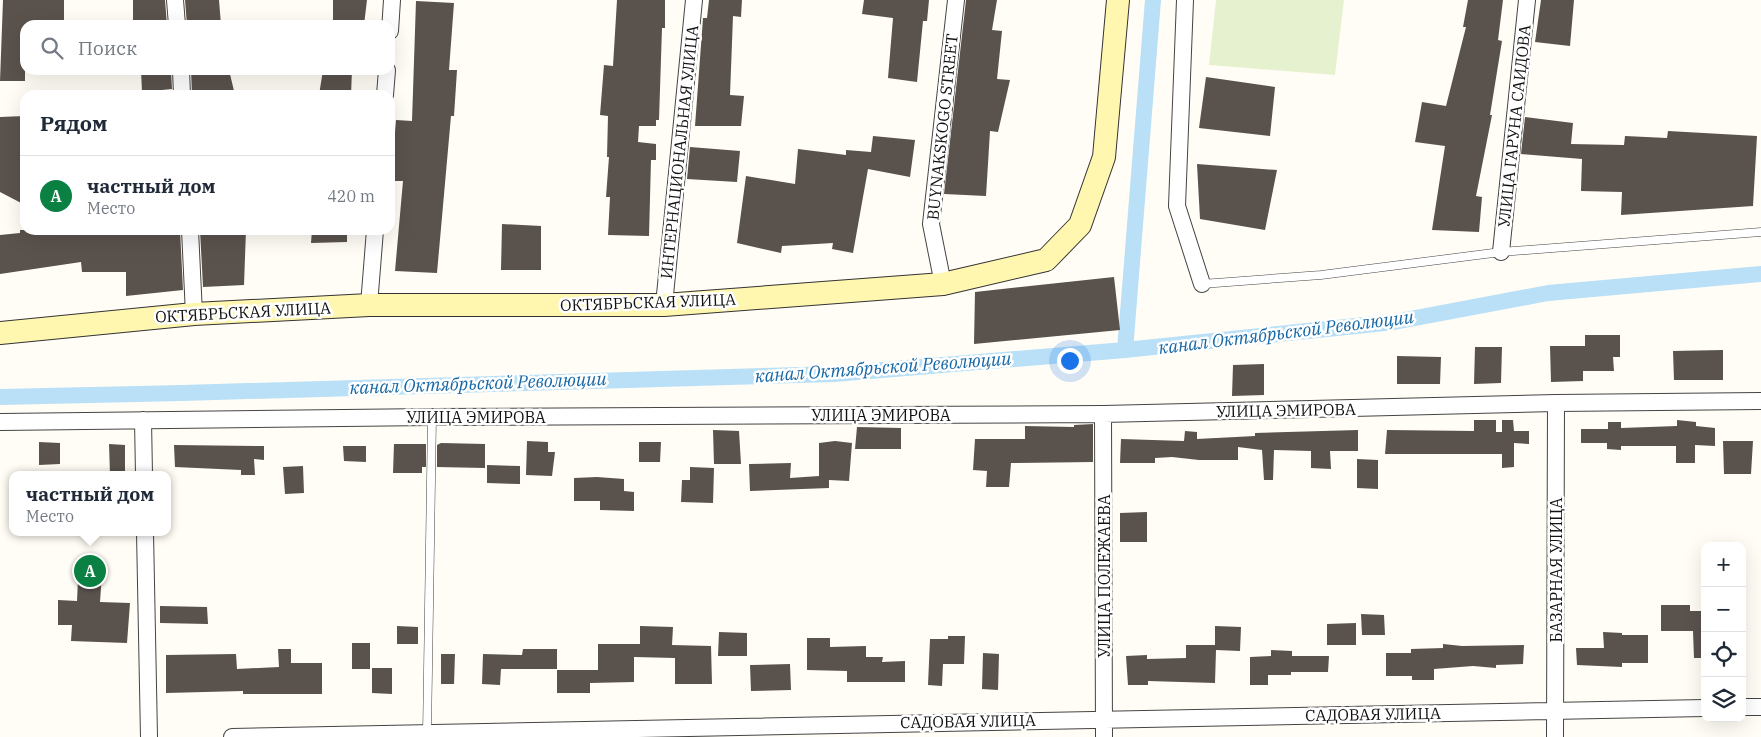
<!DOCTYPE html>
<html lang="ru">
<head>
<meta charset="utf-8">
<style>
  :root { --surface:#fff; --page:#f2f2f3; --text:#1f2937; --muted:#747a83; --line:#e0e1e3; --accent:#0b8043 }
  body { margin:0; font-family:"IBM Plex Serif",serif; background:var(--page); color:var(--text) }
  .controls { position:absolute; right:15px; bottom:15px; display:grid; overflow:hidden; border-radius:10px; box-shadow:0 5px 20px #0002 }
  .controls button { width:45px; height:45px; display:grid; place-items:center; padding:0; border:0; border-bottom:1px solid var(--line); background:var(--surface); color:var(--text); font:25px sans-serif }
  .you { position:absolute; left:1069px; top:360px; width:18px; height:18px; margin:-12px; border:4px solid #fff; border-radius:50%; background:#1a73e8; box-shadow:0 0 0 8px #1a73e833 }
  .badge { display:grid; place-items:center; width:32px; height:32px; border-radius:50%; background:var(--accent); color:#fff; font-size:16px; font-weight:700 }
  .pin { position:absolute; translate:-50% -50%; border:2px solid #fff; box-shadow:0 1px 5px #0006 }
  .popup { position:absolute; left:9px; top:471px; width:162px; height:65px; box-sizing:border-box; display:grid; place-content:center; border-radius:10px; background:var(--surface); filter:drop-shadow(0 1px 4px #0005); font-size:16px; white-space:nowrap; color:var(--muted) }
  .popup b { font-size:19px; color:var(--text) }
  .popup::after { content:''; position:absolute; left:50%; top:100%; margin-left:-10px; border:10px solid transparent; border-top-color:var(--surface) }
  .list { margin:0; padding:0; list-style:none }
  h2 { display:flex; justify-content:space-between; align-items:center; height:65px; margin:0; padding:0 20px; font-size:21px }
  h2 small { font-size:16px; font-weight:400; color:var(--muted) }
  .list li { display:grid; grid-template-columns:32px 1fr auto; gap:15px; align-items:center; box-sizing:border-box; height:80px; padding:0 20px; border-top:1px solid var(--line) }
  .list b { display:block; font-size:19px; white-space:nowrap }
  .list p { margin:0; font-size:16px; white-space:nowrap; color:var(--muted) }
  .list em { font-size:16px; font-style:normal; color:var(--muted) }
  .icon { flex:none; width:28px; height:28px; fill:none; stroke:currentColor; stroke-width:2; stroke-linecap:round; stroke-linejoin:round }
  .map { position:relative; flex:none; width:1761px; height:737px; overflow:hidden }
  .search { position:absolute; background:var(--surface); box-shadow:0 5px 20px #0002; left:20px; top:20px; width:375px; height:55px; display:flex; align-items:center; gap:12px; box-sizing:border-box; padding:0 18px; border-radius:15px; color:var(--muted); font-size:19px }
  .panel { position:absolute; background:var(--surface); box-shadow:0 5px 20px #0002; left:20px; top:90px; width:375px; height:145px; border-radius:15px }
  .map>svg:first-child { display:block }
</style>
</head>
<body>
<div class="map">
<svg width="1761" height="737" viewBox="0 0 1761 737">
  <rect width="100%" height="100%" fill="#fffdf5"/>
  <path fill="#e6f2cf" d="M 1216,0 L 1344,0 L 1335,75 L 1209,65 Z"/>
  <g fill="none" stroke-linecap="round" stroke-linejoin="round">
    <path stroke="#b9e0f7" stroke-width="16" d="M 1125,350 L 1153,0
      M 0,397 L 182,393 L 834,374 L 1125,350 L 1394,322 L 1548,293 L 1761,274"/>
  </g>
  <path fill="#5a524d" d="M 3,0 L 64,0 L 64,25 L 25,25 L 25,81 L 0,81 Z
    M 133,0 L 165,0 L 167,25 L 133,25 Z
    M 185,0 L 219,0 L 221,25 L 187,25 Z
    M 333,0 L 367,0 L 364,25 L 333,25 Z
    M 617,0 L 665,0 L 665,28 L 662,28 L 659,120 L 656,120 L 656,126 L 639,126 L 638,142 L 656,144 L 656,160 L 651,160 L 649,236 L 608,235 L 610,197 L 606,197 L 609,157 L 607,157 L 608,116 L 600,115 L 604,65 L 613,66 Z
    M 709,0 L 742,0 L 741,17 L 733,16 L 730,95 L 744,96 L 741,126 L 695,126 L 703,18 L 707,18 Z
    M 864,0 L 929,0 L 927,21 L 923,21 L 917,82 L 888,78 L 893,18 L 862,14 Z
    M 966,0 L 997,0 L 992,30 L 1002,31 L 997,79 L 1010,80 L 998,132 L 990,131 L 986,196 L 944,194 Z
    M 1468,0 L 1503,0 L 1498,40 L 1502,41 L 1490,115 L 1492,115 L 1476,196 L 1482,197 L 1479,232 L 1432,230 L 1445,146 L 1415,142 L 1422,102 L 1446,106 L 1466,27 L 1463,27 Z
    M 1541,0 L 1574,0 L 1570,46 L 1535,42 Z
    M 416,1 L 454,3 L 449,70 L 457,70 L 454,116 L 451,116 L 437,273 L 395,271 L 403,181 L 391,181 L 396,120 L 412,121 Z
    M 141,70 L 171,70 L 172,89 L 142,92 Z
    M 191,70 L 229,70 L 235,95 L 192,95 Z
    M 323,70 L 352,70 L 351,95 L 319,95 Z
    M 1206,77 L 1275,87 L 1270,136 L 1199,128 Z
    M 25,116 L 25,205 L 0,192 L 0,117 Z
    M 1525,117 L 1573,123 L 1571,144 L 1624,145 L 1625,136 L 1667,138 L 1668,131 L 1757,136 L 1753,206 L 1621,215 L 1622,192 L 1581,191 L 1582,159 L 1521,154 Z
    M 873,136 L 915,140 L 910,177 L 868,169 L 853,253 L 832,249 L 833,243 L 782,246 L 781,253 L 737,243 L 746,176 L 795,184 L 798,149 L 846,155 L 846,150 L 871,152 Z
    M 690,147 L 740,151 L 737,182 L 687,179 Z
    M 1197,164 L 1277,170 L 1265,230 L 1200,219 Z
    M 502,224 L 541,226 L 541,270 L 501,270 Z
    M 20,230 L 180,230 L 183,290 L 126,296 L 126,272 L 82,272 L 81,262 L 0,274 L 0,235 L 20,233 Z
    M 200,230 L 246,230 L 244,285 L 203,287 Z
    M 312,230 L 347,230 L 347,242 L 311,243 Z
    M 1114,277 L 1120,330 L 974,344 L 975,292 Z
    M 1585,335 L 1620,335 L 1620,357 L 1613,357 L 1614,371 L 1583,371 L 1583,381 L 1551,382 L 1550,346 L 1585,346 Z
    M 1475,347 L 1502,347 L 1501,383 L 1474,384 Z
    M 1723,350 L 1723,380 L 1674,380 L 1673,351 Z
    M 1397,356 L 1441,357 L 1440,384 L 1397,384 Z
    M 1264,364 L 1264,395 L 1232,396 L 1233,365 Z
    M 1474,420 L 1496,420 L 1496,432 L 1502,432 L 1502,420 L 1513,420 L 1514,431 L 1529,431 L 1529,444 L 1514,443 L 1514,467 L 1502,468 L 1502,454 L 1385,454 L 1387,430 L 1474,431 Z
    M 1677,420 L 1696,422 L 1696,426 L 1715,428 L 1715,446 L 1695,445 L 1695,463 L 1676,463 L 1676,446 L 1621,446 L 1621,450 L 1607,449 L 1607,443 L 1581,443 L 1581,429 L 1608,429 L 1608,422 L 1621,422 L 1621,428 L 1677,426 Z
    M 1093,424 L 1093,462 L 1011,463 L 1009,487 L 986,487 L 987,471 L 973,470 L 975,439 L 1025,439 L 1025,426 L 1074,427 L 1074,425 Z
    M 857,427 L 901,428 L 901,449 L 855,449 Z
    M 713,430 L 739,431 L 741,464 L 714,464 Z
    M 1358,430 L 1358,451 L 1330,451 L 1331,469 L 1311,468 L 1311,451 L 1274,450 L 1273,480 L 1264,480 L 1262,450 L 1238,447 L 1238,460 L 1199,460 L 1172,457 L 1155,458 L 1155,463 L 1120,463 L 1121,439 L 1184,441 L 1185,431 L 1197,432 L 1197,439 L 1255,436 L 1255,433 Z
    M 527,441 L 548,442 L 548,452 L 555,452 L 552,476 L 526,475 Z
    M 835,441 L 852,443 L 849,481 L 829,480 L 829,488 L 750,491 L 749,464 L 791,463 L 790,478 L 819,476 L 819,443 Z
    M 1723,441 L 1753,441 L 1751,474 L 1724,474 Z
    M 39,442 L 60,443 L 60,464 L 39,465 Z
    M 639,442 L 661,442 L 660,462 L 639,462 Z
    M 441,443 L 485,444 L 485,468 L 437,467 L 437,445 Z
    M 109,444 L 125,445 L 125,475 L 110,475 Z
    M 394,444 L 426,444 L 426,467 L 422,467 L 422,473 L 393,473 Z
    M 174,445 L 264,446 L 264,460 L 254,459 L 255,475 L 241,475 L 241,470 L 175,467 Z
    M 343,446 L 366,446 L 366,462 L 344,461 Z
    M 1357,459 L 1378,460 L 1378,489 L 1357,488 Z
    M 487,465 L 520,466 L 520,484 L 487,483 Z
    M 303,466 L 304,493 L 285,494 L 283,467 Z
    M 690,467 L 714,468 L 713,503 L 681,502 L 682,480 L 690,480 Z
    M 597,477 L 624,479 L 624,491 L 634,492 L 634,511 L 600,510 L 600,501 L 574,501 L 574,478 Z
    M 1147,512 L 1147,542 L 1120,542 L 1120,513 Z
    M 79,558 L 103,559 L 100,602 L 130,603 L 127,643 L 71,641 L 72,625 L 58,625 L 58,600 L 77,601 Z
    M 1661,605 L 1690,605 L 1690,611 L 1705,611 L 1705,658 L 1694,658 L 1693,631 L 1661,631 Z
    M 160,606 L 207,607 L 208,624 L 160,623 Z
    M 1361,614 L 1384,615 L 1385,635 L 1362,635 Z
    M 1356,623 L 1356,645 L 1327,645 L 1327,624 Z
    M 397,626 L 418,627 L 418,644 L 397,644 Z
    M 640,626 L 673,627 L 672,645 L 711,646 L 712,684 L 675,684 L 675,658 L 634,657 L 634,682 L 590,683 L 590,693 L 557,693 L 557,670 L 598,670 L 598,644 L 640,644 Z
    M 1215,626 L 1241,627 L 1240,651 L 1216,650 L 1215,683 L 1148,681 L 1148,685 L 1128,685 L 1126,656 L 1147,655 L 1147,659 L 1186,658 L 1186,645 L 1215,645 Z
    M 719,632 L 747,633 L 747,656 L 718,656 Z
    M 1603,632 L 1622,633 L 1622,635 L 1648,635 L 1648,663 L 1622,663 L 1622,667 L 1577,665 L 1576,648 L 1604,648 Z
    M 948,636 L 965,636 L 964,664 L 943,664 L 942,686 L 928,685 L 930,639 L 948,639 Z
    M 807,638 L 830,638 L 830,647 L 866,646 L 866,657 L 883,657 L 882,662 L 905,661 L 905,682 L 847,682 L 847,671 L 807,670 Z
    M 352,643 L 370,643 L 370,669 L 352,669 Z
    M 1443,644 L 1462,646 L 1524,645 L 1523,664 L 1496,665 L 1496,668 L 1473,666 L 1434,669 L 1434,680 L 1412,680 L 1412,676 L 1386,676 L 1386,653 L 1411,653 L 1411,649 L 1443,648 Z
    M 278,649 L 291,649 L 291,663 L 322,663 L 322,694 L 243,694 L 243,691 L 166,693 L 166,655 L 236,654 L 237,669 L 279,667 Z
    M 523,649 L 557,649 L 557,669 L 501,669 L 500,685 L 482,684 L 483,654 L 522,655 Z
    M 1271,650 L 1292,651 L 1292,656 L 1329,656 L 1328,672 L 1291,672 L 1291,675 L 1268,675 L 1268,685 L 1250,685 L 1250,657 L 1271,656 Z
    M 983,653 L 999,654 L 998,690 L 982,689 Z
    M 441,654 L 455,654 L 454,684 L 441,684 Z
    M 790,664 L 791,690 L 751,691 L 750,665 Z
    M 372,668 L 392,668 L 392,694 L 372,693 Z"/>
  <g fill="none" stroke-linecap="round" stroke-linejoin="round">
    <defs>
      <path id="lane" d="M 1202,284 L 1321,275 L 1501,252 L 1761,232
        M 427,734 L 432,417"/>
      <path id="street" d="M 175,0 L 177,25
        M 1185,0 L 1177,206 L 1202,284
        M 390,31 L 392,0
        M 181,70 L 182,95
        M 385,95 L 387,70
        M 190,230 L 194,314
        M 1501,252 L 1527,0
        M 943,284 L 931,224 L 956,0
        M 369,305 L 375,230
        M 664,305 L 694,0
        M 1103,414 L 1104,737
        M 143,420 L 144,475
        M 0,422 L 432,417 L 1103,414 L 1556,403 L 1761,401
        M 145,532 L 149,737
        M 1742,707 L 1761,707
        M 232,737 L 1705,708
        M 1555,737 L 1556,403"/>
      <path id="secondary" d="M 0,333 L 194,314 L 369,305 L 664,305 L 943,284 L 1046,260 L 1080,225 L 1104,157 L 1118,0"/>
    </defs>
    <use href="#lane" stroke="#444" stroke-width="9"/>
    <use href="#street" stroke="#444" stroke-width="18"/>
    <use href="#secondary" stroke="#333" stroke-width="24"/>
    <use href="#lane" stroke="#fff" stroke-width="8"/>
    <use href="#street" stroke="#fff" stroke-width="16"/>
    <use href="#secondary" stroke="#fff6b0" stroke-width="22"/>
  </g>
  <g text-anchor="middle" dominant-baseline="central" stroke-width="5" stroke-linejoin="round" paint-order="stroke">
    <g font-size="16" fill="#111" stroke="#fff">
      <text transform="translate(1514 126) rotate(-84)">УЛИЦА ГАРУНА САИДОВА</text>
      <text transform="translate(942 127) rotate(-84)">BUYNAKSKOGO STREET</text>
      <text transform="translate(679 152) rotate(-84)">ИНТЕРНАЦИОНАЛЬНАЯ УЛИЦА</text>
      <text transform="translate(648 302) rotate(-2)">ОКТЯБРЬСКАЯ УЛИЦА</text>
      <text transform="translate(243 312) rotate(-3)">ОКТЯБРЬСКАЯ УЛИЦА</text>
      <text transform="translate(1286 410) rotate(-1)">УЛИЦА ЭМИРОВА</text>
      <text x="881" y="415">УЛИЦА ЭМИРОВА</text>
      <text x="476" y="417">УЛИЦА ЭМИРОВА</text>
      <text transform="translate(1556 570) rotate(-90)">БАЗАРНАЯ УЛИЦА</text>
      <text transform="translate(1104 576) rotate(-90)">УЛИЦА ПОЛЕЖАЕВА</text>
      <text transform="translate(1373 714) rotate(-1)">САДОВАЯ УЛИЦА</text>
      <text transform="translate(968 721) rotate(-1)">САДОВАЯ УЛИЦА</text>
    </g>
    <g font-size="18" font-style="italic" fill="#1768a6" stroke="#fff">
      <text transform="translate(1286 332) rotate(-7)">канал Октябрьской Революции</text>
      <text transform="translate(883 367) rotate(-4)">канал Октябрьской Революции</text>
      <text transform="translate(478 383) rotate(-2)">канал Октябрьской Революции</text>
    </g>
  </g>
</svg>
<div class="controls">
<button>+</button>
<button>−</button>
<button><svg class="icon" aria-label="locate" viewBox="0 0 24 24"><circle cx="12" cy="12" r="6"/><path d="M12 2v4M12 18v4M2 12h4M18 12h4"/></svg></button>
<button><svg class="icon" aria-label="layers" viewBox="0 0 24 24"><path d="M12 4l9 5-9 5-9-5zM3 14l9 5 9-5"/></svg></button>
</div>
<div class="you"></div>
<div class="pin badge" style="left:90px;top:571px">A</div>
<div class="popup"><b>частный дом</b>Место</div>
<div class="search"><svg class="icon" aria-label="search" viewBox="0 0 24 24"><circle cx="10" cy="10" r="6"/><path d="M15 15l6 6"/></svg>Поиск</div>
<section class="panel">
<h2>Рядом<small></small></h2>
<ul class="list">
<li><span class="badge">A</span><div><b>частный дом</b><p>Место</p></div><em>420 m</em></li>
</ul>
</section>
</div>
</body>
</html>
